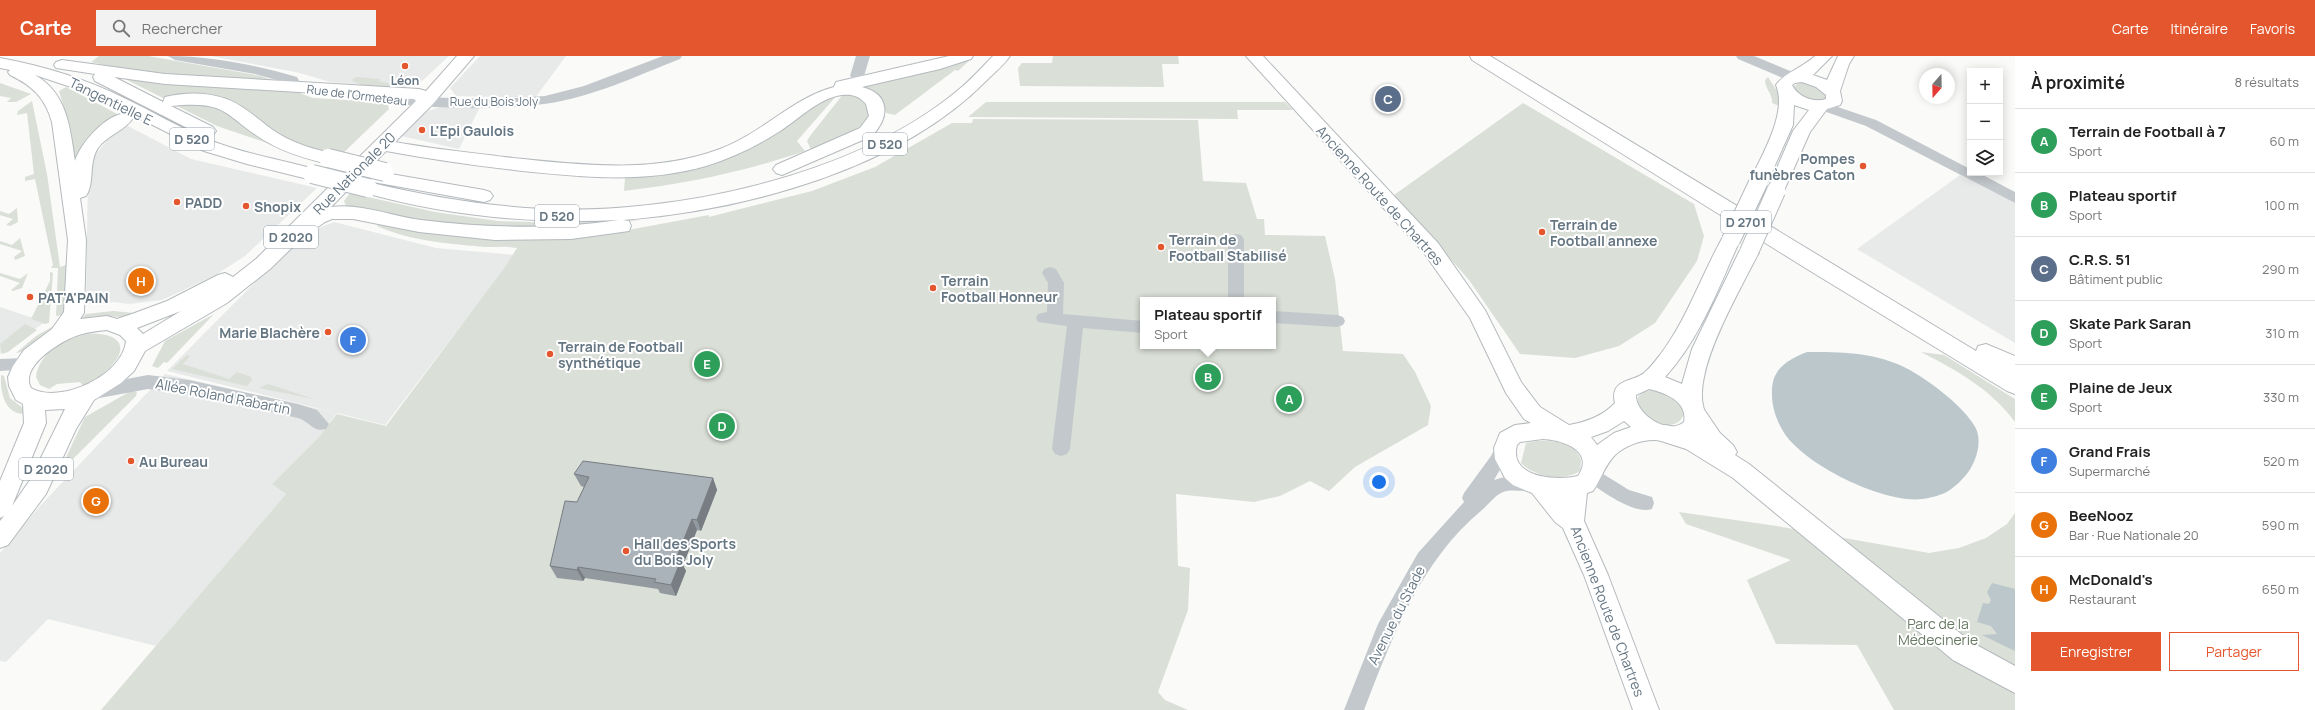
<!DOCTYPE html>
<html lang="fr">
<head>
<meta charset="utf-8">
<style>
  :root { --surface:#fff; --page:#f2f2f2; --text:#222; --muted:#767676; --line:#e0e0e0; --accent:#e4572e }
  body { margin:0; font-family:Manrope,sans-serif; background:var(--page); color:var(--text) }
  .controls { position:absolute; right:12px; top:12px; display:grid; overflow:hidden; border-radius:0px; box-shadow:0 2px 10px #0003 }
  .controls button { width:36px; height:36px; display:grid; place-items:center; padding:0; border:0; border-bottom:1px solid var(--line); background:var(--surface); color:var(--text); font:20px sans-serif }
  .compass { position:absolute; left:1919px; top:12px; width:36px; height:36px; border-radius:50%; background:var(--surface); box-shadow:0 2px 10px #0003; rotate:200deg }
  .you { position:absolute; left:1379px; top:426px; width:14px; height:14px; margin:-10px; border:3px solid #fff; border-radius:50%; background:#1a73e8; box-shadow:0 0 0 6px #1a73e833 }
  .badge { display:grid; place-items:center; width:26px; height:26px; border-radius:50%; background:var(--accent); color:#fff; font-size:13px; font-weight:700 }
  .pin { position:absolute; translate:-50% -50%; border:2px solid #fff; box-shadow:0 1px 4px #0006 }
  .popup { position:absolute; left:1140px; top:241px; width:136px; height:52px; box-sizing:border-box; display:grid; place-content:center; border-radius:0px; background:var(--surface); filter:drop-shadow(0 1px 3px #0005); font-size:13px; white-space:nowrap; color:var(--muted) }
  .popup b { font-size:15px; color:var(--text) }
  .popup::after { content:''; position:absolute; left:50%; top:100%; margin-left:-8px; border:8px solid transparent; border-top-color:var(--surface) }
  .list { margin:0; padding:0; list-style:none }
  h2 { display:flex; justify-content:space-between; align-items:center; height:52px; margin:0; padding:0 16px; font-size:17px }
  h2 small { font-size:13px; font-weight:400; color:var(--muted) }
  .list li { display:grid; grid-template-columns:26px 1fr auto; gap:12px; align-items:center; box-sizing:border-box; height:64px; padding:0 16px; border-top:1px solid var(--line) }
  .list b { display:block; font-size:15px; white-space:nowrap }
  .list p { margin:0; font-size:13px; white-space:nowrap; color:var(--muted) }
  .list em { font-size:13px; font-style:normal; color:var(--muted) }
  .actions { display:flex; gap:8px; padding:12px 16px }
  .actions a { flex:1; padding:9px 0; border:1px solid var(--accent); border-radius:0px; text-align:center; font-size:14px; color:var(--accent) }
  .actions .main { background:var(--accent); color:#fff }
  .icon { flex:none; width:22px; height:22px; fill:none; stroke:currentColor; stroke-width:2; stroke-linecap:round; stroke-linejoin:round }
  .map { position:relative; flex:none; width:2015px; height:654px; overflow:hidden }
  header { display:flex; align-items:center; gap:24px; box-sizing:border-box; height:56px; padding:0 20px; background:var(--accent); color:#fff }
  header strong { font-size:19px }
  nav { display:flex; gap:22px; margin-inline-start:auto; font-size:14px }
  .search { width:280px; height:36px; background:var(--page); display:flex; align-items:center; gap:10px; box-sizing:border-box; padding:0 14px; border-radius:0px; color:var(--muted); font-size:15px }
  main { display:flex }
  aside { flex:1; background:var(--surface) }
  .map>svg:first-child { display:block }
</style>
</head>
<body>
<header>
<strong>Carte</strong>
<div class="search"><svg class="icon" aria-label="search" viewBox="0 0 24 24"><circle cx="10" cy="10" r="6"/><path d="M15 15l6 6"/></svg>Rechercher</div>
<nav><a>Carte</a><a>Itinéraire</a><a>Favoris</a></nav>
</header>
<main>
<div class="map">
<svg width="2015" height="654" viewBox="0 0 2015 654">
  <rect width="100%" height="100%" fill="#fafaf8"/>
  <path fill="#e8e9e9" d="M 211,0 L 449,0 L 423,24 L 416,29 L 404,32 L 330,26 L 300,17 Z
    M 480,0 L 566,0 L 535,42 L 456,40 L 450,32 Z
    M 481,49 L 459,93 L 401,80 L 428,55 L 443,50 Z
    M 128,70 L 191,103 L 317,132 L 245,200 L 214,220 L 162,244 L 129,248 L 113,246 L 97,249 L 86,247 L 88,118 L 95,99 L 115,75 Z
    M 1960,119 L 2015,147 L 2015,287 L 1857,193 Z
    M 334,166 L 436,192 L 515,199 L 385,369 L 337,357 L 318,382 L 273,427 L 286,438 L 156,590 L 48,563 L 6,606 L 0,605 L 0,497 L 40,450 L 165,318 L 337,357 L 167,315 L 303,178 Z
    M 0,251 L 45,266 L 0,298 Z"/>
  <path fill="#dadfd7" fill-rule="evenodd" d="M 99,0 L 148,0 L 261,20 L 274,25 L 145,18 L 91,6 Z
    M 1053,0 L 1178,0 L 1179,8 L 1162,8 L 1164,31 L 1020,30 L 1018,12 L 1022,7 L 1052,7 Z
    M 971,3 L 958,15 L 955,14 L 895,59 L 886,57 L 882,47 L 862,32 L 861,28 Z
    M 356,21 L 380,23 L 378,25 L 398,29 L 403,27 C 391,35 363,33 352,24 Z
    M 1768,21 L 1781,41 L 1782,51 L 1772,47 C 1773,38 1765,33 1765,24 Z
    M 127,22 L 294,35 L 313,42 L 383,46 L 388,49 L 389,53 L 340,100 L 302,91 L 288,84 L 248,54 L 227,43 L 215,40 L 167,44 L 125,23 Z
    M 1801,26 L 1812,28 L 1827,39 L 1826,42 C 1814,52 1800,39 1792,31 Z
    M 0,27 L 31,38 L 16,46 L 7,46 L 11,42 L 0,40 Z
    M 66,31 L 121,60 L 76,103 L 71,104 L 66,59 L 59,35 Z
    M 844,37 C 863,40 867,47 871,64 L 846,79 L 811,94 L 807,85 L 810,80 Z
    M 838,38 L 797,85 L 805,95 C 743,116 690,127 624,135 L 625,122 C 678,118 729,107 774,79 C 787,71 796,60 808,52 C 816,46 829,42 838,38 Z
    M 32,45 L 47,118 L 60,211 L 69,208 L 64,259 L 56,260 L 58,212 L 51,212 L 53,209 L 35,123 L 25,125 L 25,121 L 34,118 L 27,57 L 17,59 L 18,55 Z
    M 986,46 L 1285,46 L 1293,54 L 1237,54 L 1238,63 L 968,61 Z
    M 211,47 L 282,92 L 217,70 L 175,49 Z
    M 1523,47 L 1694,148 L 1704,180 L 1697,205 L 1655,267 L 1619,290 L 1575,302 L 1520,298 L 1469,224 L 1394,139 Z
    M 973,63 L 1198,64 L 1203,125 L 1246,127 L 1257,163 L 1264,163 L 1265,179 L 1325,180 L 1335,223 L 1343,295 L 1403,298 L 1415,316 L 1431,350 L 1428,369 L 1355,411 L 1329,435 L 1310,425 L 1280,440 L 1254,446 L 1176,438 L 1178,510 L 1190,512 L 1188,554 L 1158,636 L 1165,644 L 1188,654 L 101,654 L 286,438 L 272,428 L 318,382 L 337,358 L 386,370 L 505,211 L 517,192 C 507,190 496,191 486,191 C 450,188 410,185 377,170 L 378,169 L 477,182 L 628,174 L 709,159 L 709,161 L 812,135 L 875,111 L 952,67 L 972,67 ZM 1143,244 L 1273,244 L 1273,290 L 1143,290 Z
    M 350,137 L 435,156 L 498,165 L 559,167 L 641,164 L 585,171 L 456,172 L 346,150 L 344,145 Z
    M 17,152 L 18,166 L 10,170 L 6,169 L 13,163 L 0,159 L 0,155 L 9,158 Z
    M 20,182 L 25,200 L 15,204 L 14,201 L 22,195 L 0,188 L 0,185 L 12,189 Z
    M 50,216 L 53,217 L 49,267 L 45,268 L 31,263 L 50,225 Z
    M 0,217 L 20,223 L 28,217 L 22,232 L 13,235 L 11,234 L 20,227 L 0,220 Z
    M 113,255 L 134,257 L 124,261 L 98,260 L 80,264 L 86,258 Z
    M 214,258 L 167,307 L 164,306 L 158,312 L 152,310 L 165,285 Z
    M 25,268 L 37,274 L 8,296 L 2,298 L 0,288 Z
    M 57,268 L 21,296 L 16,297 L 36,280 Z
    M 88,278 C 119,276 133,291 106,315 C 100,322 91,326 83,330 L 80,326 L 57,328 L 49,333 L 40,329 L 36,321 C 39,296 65,283 88,278 Z
    M 1921,296 L 1944,299 L 2015,343 L 2015,366 C 1991,333 1956,314 1921,296 Z
    M 187,299 L 190,300 L 183,308 L 229,323 L 237,316 L 251,321 L 252,324 L 247,330 L 172,313 Z
    M 1,319 L 4,320 L 10,342 L 24,353 L 26,358 C 5,359 0,337 1,319 Z
    M 268,328 L 314,343 L 259,332 Z
    M 1653,334 C 1667,336 1681,343 1684,358 C 1671,391 1609,339 1653,334 Z
    M 135,335 L 137,336 L 136,340 L 67,409 L 62,410 L 85,361 L 129,336 Z
    M 1537,385 C 1555,385 1573,384 1581,404 L 1580,415 C 1563,426 1534,421 1521,407 L 1526,387 Z
    M 1679,456 L 1777,470 L 1929,497 L 1959,492 L 1986,482 L 2007,468 L 2015,457 L 2015,654 L 1894,654 L 1857,589 L 1776,588 L 1747,524 L 1791,504 L 1686,468 Z"/>
  <path fill="#bbc7cb" d="M 1807,296 C 1841,296 1871,296 1902,310 C 1925,321 1960,347 1974,369 C 1984,384 1976,407 1966,419 C 1952,435 1943,440 1922,443 C 1884,448 1802,408 1783,375 C 1776,363 1772,351 1772,338 C 1771,313 1787,304 1807,296 Z
    M 1992,527 L 2015,533 L 2015,595 L 1982,579 L 1997,578 L 1991,570 L 1977,566 L 1983,547 L 1989,548 L 1991,544 L 1987,536 Z"/>
  <g fill="none" stroke-linecap="round" stroke-linejoin="round">
    <defs>
      <path id="major" d="M 457,0 L 474,0 L 432,49 L 395,86 C 434,93 473,97 513,102 C 582,109 653,118 720,93 C 761,78 794,41 834,31 L 836,26 L 949,0 L 973,0 L 971,3 L 940,13 L 862,31 C 890,38 890,61 872,80 L 782,119 L 776,117 L 773,113 L 776,109 L 860,72 L 869,60 L 866,48 C 859,40 852,38 842,39 C 818,42 797,65 777,77 C 755,91 732,102 706,110 C 644,128 578,121 514,114 C 471,109 429,103 386,95 L 331,151 C 361,147 391,160 421,164 C 488,172 553,174 619,164 C 532,168 446,160 362,136 L 359,132 L 362,128 L 368,126 C 426,140 484,150 543,153 C 674,159 855,120 957,35 C 970,25 981,12 993,0 L 1010,0 C 1004,9 995,16 987,24 C 899,114 745,154 623,164 L 629,165 L 631,170 L 629,175 L 622,176 L 571,183 L 495,184 L 419,176 L 353,163 L 332,163 L 325,166 L 303,181 L 270,213 L 227,247 L 145,295 L 134,315 L 121,327 L 94,344 L 76,373 L 46,438 L 8,489 L 0,492 L 0,465 L 4,460 L 0,462 L 0,425 L 24,367 L 23,348 L 16,344 L 9,330 L 8,321 L 13,310 L 24,294 L 52,273 L 64,256 L 68,184 L 52,66 C 45,42 33,30 10,19 L 8,16 L 10,14 L 0,12 L 0,2 C 44,10 86,23 126,43 C 152,55 176,70 202,81 C 239,97 279,103 318,114 L 321,118 L 318,122 L 312,124 L 247,108 L 204,95 L 131,58 L 133,62 C 125,75 107,79 98,92 C 88,107 95,127 86,140 L 80,142 L 86,184 L 84,257 L 80,263 L 107,260 L 117,263 L 132,258 L 167,245 L 218,219 L 225,217 L 233,221 L 256,203 L 416,45 L 414,43 L 165,28 L 114,21 L 163,46 L 165,41 C 191,35 220,36 242,51 C 255,59 266,70 279,78 C 297,89 315,93 334,98 L 337,102 L 334,106 L 328,108 C 307,103 286,97 267,86 C 223,60 230,44 171,50 L 213,71 L 216,75 L 213,79 L 201,79 L 95,25 L 93,21 L 95,18 L 56,12 L 54,9 L 56,6 L 62,4 L 165,18 L 419,33 L 426,35 ZM 35,19 L 77,33 L 130,58 C 110,53 80,87 75,105 C 70,71 67,37 35,19 ZM 181,255 L 143,278 L 137,272 ZM 107,274 L 120,279 L 126,285 C 123,319 60,349 31,332 C 19,310 62,284 79,279 C 88,276 97,275 107,274 ZM 65,353 L 30,424 L 12,450 L 46,367 L 45,354 Z
        M 1246,0 L 1263,0 L 1438,187 L 1485,254 L 1521,326 L 1540,351 L 1569,369 C 1586,366 1603,360 1615,347 C 1609,323 1633,326 1644,317 C 1650,312 1655,305 1660,299 C 1688,262 1701,219 1724,179 L 1731,177 L 1738,179 L 1740,184 C 1719,231 1700,283 1665,321 L 1682,328 L 1692,293 L 1739,196 L 1742,191 L 1749,189 L 1756,191 L 1759,196 C 1741,232 1711,284 1704,321 C 1702,329 1701,342 1703,349 C 1705,360 1708,371 1698,380 C 1684,392 1669,384 1654,384 C 1640,384 1625,390 1615,399 C 1605,409 1601,423 1593,435 L 1587,437 L 1584,465 L 1608,519 L 1659,654 L 1633,654 L 1584,519 L 1563,472 L 1555,466 L 1532,437 L 1513,429 L 1505,422 L 1495,403 L 1494,392 L 1500,377 L 1515,369 L 1531,367 L 1524,363 L 1506,337 L 1470,262 L 1424,197 ZM 1649,333 C 1666,337 1688,346 1684,366 C 1668,380 1635,358 1636,339 ZM 1624,365 L 1631,371 L 1614,377 L 1597,389 L 1591,381 L 1608,375 ZM 1543,383 C 1563,384 1595,395 1578,420 C 1557,425 1508,422 1517,389 L 1520,386 Z
        M 1815,0 L 1832,0 L 1813,19 L 1827,24 L 1838,0 L 1854,0 L 1849,8 L 1840,35 L 1842,45 L 1840,49 L 1827,53 L 1810,76 L 1782,139 L 1776,141 L 1770,139 L 1767,135 L 1793,75 L 1809,54 L 1794,49 L 1793,69 L 1768,125 L 1765,129 L 1759,131 L 1753,129 L 1750,125 C 1761,100 1788,57 1776,29 C 1784,17 1802,12 1815,0 ZM 1802,26 L 1816,31 L 1826,39 L 1826,43 C 1814,47 1798,41 1792,29 L 1795,27 Z
        M 379,116 L 484,134 L 490,136 L 493,140 L 490,144 L 484,146 L 373,126 L 370,122 L 373,118 Z"/>
      <path id="highway" d="M 1470,0 L 1490,0 L 1976,295 L 1978,290 L 1986,288 L 2015,300 L 2015,338 L 2007,335 L 1807,213 L 1472,4 Z
        M 1695,349 L 1703,352 L 1720,377 L 1733,389 L 1737,396 L 1735,399 L 1749,408 L 1971,586 L 2015,610 L 2015,637 L 1953,604 L 1733,422 L 1686,393 L 1658,384 L 1655,378 L 1658,372 L 1666,369 L 1695,376 L 1684,358 L 1687,352 Z"/>
    </defs>
    <use href="#major" stroke="#b5babe" stroke-width="2"/>
    <use href="#highway" stroke="#b4b9bd" stroke-width="2"/>
    <path fill="#c3c8cc" fill-rule="evenodd" d="M 168,0 C 213,0 254,9 297,21 L 301,28 L 318,32 L 320,35 L 313,39 L 291,34 L 287,27 L 255,18 L 175,4 Z
      M 663,0 L 682,0 L 680,3 C 636,20 591,42 544,48 C 498,54 444,53 398,48 C 389,47 366,48 360,40 L 367,36 L 412,41 L 499,43 L 545,40 L 584,30 Z
      M 856,0 L 870,0 L 864,20 L 857,24 L 850,20 Z
      M 1736,0 L 1754,0 L 1800,19 L 1802,22 L 1795,26 L 1790,25 L 1738,3 Z
      M 1823,46 L 1876,64 L 1970,113 L 1970,117 L 1979,117 L 2015,136 L 2015,147 L 1866,70 L 1818,53 L 1816,50 Z
      M 1236,178 L 1241,179 L 1244,183 L 1244,244 L 1228,244 L 1228,183 L 1231,179 Z
      M 1050,211 L 1056,213 L 1064,227 L 1063,258 L 1143,265 L 1143,277 L 1083,272 L 1070,393 L 1067,398 L 1061,400 L 1055,398 L 1052,393 L 1067,270 L 1038,266 L 1036,262 L 1038,258 L 1047,256 L 1048,227 L 1042,217 L 1044,213 Z
      M 1273,255 L 1337,259 L 1343,261 L 1345,265 L 1343,269 L 1337,271 L 1273,267 Z
      M 24,302 L 30,303 L 32,308 L 30,313 L 0,315 L 0,303 Z
      M 148,319 L 189,324 L 298,348 L 317,354 L 329,368 L 326,373 C 313,377 309,365 298,362 L 189,338 L 148,333 L 94,343 L 88,341 L 85,336 L 88,331 L 94,329 Z
      M 1504,384 L 1510,386 L 1513,391 L 1494,424 C 1509,419 1524,418 1539,424 L 1542,429 L 1539,434 C 1528,438 1515,432 1503,436 C 1495,439 1489,448 1482,454 C 1421,504 1392,582 1364,654 L 1344,654 L 1378,568 L 1410,511 L 1418,497 L 1464,446 L 1462,442 L 1464,437 L 1491,400 L 1498,386 Z
      M 1592,411 L 1629,434 L 1652,441 L 1654,447 L 1652,453 C 1633,459 1601,434 1586,424 L 1583,419 L 1586,414 Z"/>
    <use href="#major" fill="#fff" fill-rule="evenodd"/>
    <use href="#highway" fill="#fff" fill-rule="evenodd"/>
    <defs>
      <path id="major-bridge" d="M 328,102 L 385,116
        M 312,118 L 368,132
        M 1731,184 L 1759,125
        M 1749,196 L 1776,135"/>
    </defs>
    <use href="#major-bridge" stroke="#b5babe" stroke-width="20" stroke-linecap="butt"/>
    <use href="#major-bridge" stroke="#fff" stroke-width="18"/>
  </g>
  <path fill="#929a9f" d="M 574,418 L 713,422 L 717,434 L 701,475 L 697,474 L 683,509 L 686,515 L 676,540 L 660,537 L 658,533 L 585,522 L 583,525 L 557,522 L 550,510 L 577,446 L 584,431 L 581,430 Z"/>
  <path fill="#777d82" d="M 713,422 L 717,434 L 701,475 L 697,464 Z
    M 692,463 L 697,474 L 683,509 L 686,515 L 676,540 L 671,529 L 676,503 Z
    M 578,511 L 585,522 L 583,525 L 577,514 Z"/>
  <path fill="#aab3b9" stroke="#777d82" d="M 583,405 L 713,422 L 697,464 L 692,463 L 676,503 L 681,504 L 671,529 L 654,526 L 656,523 L 578,511 L 577,514 L 550,510 L 565,445 L 577,446 L 589,421 L 574,418 Z"/>
  <g fill="#e4572e" stroke="#fff" stroke-width="1.5">
    <circle cx="405" cy="10" r="4"/>
    <circle cx="422" cy="74" r="4"/>
    <circle cx="1863" cy="110" r="4"/>
    <circle cx="177" cy="146" r="4"/>
    <circle cx="246" cy="150" r="4"/>
    <circle cx="1542" cy="176" r="4"/>
    <circle cx="1161" cy="191" r="4"/>
    <circle cx="933" cy="232" r="4"/>
    <circle cx="30" cy="241" r="4"/>
    <circle cx="328" cy="276" r="4"/>
    <circle cx="550" cy="298" r="4"/>
    <circle cx="131" cy="405" r="4"/>
    <circle cx="626" cy="495" r="4"/>
  </g>
  <g text-anchor="middle" dominant-baseline="central" stroke-width="4" stroke-linejoin="round" paint-order="stroke">
    <g font-size="12" font-weight="bold" fill="#657683" stroke="#fff">
      <text x="405" y="24">Léon</text>
    </g>
    <g font-size="12" fill="#657683" stroke="#fff">
      <text transform="translate(357 39) rotate(7)">Rue de l'Ormeteau</text>
      <text x="494" y="45">Rue du Bois Joly</text>
    </g>
    <g fill="#fff" stroke="#939fa8" stroke-width="1">
      <rect x="170" y="72" width="44" height="22" rx="3"/>
      <rect x="863" y="77" width="44" height="22" rx="3"/>
      <rect x="535" y="149" width="44" height="22" rx="3"/>
      <rect x="1721" y="155" width="50" height="22" rx="3"/>
      <rect x="264" y="170" width="54" height="22" rx="3"/>
      <rect x="19" y="402" width="54" height="22" rx="3"/>
    </g>
    <g font-size="13" font-weight="bold" fill="#657683">
      <text x="192" y="83">D 520</text>
      <text x="885" y="88">D 520</text>
      <text x="557" y="160">D 520</text>
      <text x="1746" y="166">D 2701</text>
      <text x="291" y="181">D 2020</text>
      <text x="46" y="413">D 2020</text>
    </g>
    <g font-size="14" fill="#657683" stroke="#fff">
      <text transform="translate(111 45) rotate(26)">Tangentielle E</text>
      <text transform="translate(354 117) rotate(-45)">Rue Nationale 20</text>
      <text transform="translate(1380 139) rotate(48)">Ancienne Route de Chartres</text>
      <text transform="translate(223 340) rotate(11)">Allée Roland Rabartin</text>
      <text transform="translate(1608 555) rotate(69)">Ancienne Route de Chartres</text>
      <text transform="translate(1396 559) rotate(-63)">Avenue du Stade</text>
    </g>
    <g font-size="14" font-weight="bold" fill="#657683" stroke="#fff" text-anchor="start">
      <text x="430" y="74">L'Epi Gaulois</text>
      <text x="1855" y="102" text-anchor="end">Pompes<tspan x="1855" dy="16">funèbres Caton</tspan></text>
      <text x="185" y="146">PADD</text>
      <text x="254" y="150">Shopix</text>
      <text x="1550" y="168">Terrain de<tspan x="1550" dy="16">Football annexe</tspan></text>
      <text x="1169" y="183">Terrain de<tspan x="1169" dy="16">Football Stabilisé</tspan></text>
      <text x="941" y="224">Terrain<tspan x="941" dy="16">Football Honneur</tspan></text>
      <text x="38" y="241">PAT'A'PAIN</text>
      <text x="320" y="276" text-anchor="end">Marie Blachère</text>
      <text x="558" y="290">Terrain de Football<tspan x="558" dy="16">synthétique</tspan></text>
      <text x="139" y="405">Au Bureau</text>
      <text x="634" y="487">Hall des Sports<tspan x="634" dy="16">du Bois Joly</tspan></text>
    </g>
    <g font-size="14" fill="#687a64" stroke="#fff">
      <text x="1938" y="567">Parc de la<tspan x="1938" dy="16">Médecinerie</tspan></text>
    </g>
  </g>
</svg>
<div class="controls">
<button>+</button>
<button>−</button>
<button><svg class="icon" aria-label="layers" viewBox="0 0 24 24"><path d="M12 4l9 5-9 5-9-5zM3 14l9 5 9-5"/></svg></button>
</div>
<svg class="compass" viewBox="-18 -18 36 36"><path d="M0-13l5 13h-10z" fill="#e53935"/><path d="M0 13l5-13h-10z" fill="#767676"/></svg>
<div class="you"></div>
<div class="pin badge" style="left:1289px;top:343px;background:#2e9e5b">A</div>
<div class="pin badge" style="left:1208px;top:321px;background:#2e9e5b">B</div>
<div class="popup"><b>Plateau sportif</b>Sport</div>
<div class="pin badge" style="left:1388px;top:43px;background:#5c6f8a">C</div>
<div class="pin badge" style="left:722px;top:370px;background:#2e9e5b">D</div>
<div class="pin badge" style="left:707px;top:308px;background:#2e9e5b">E</div>
<div class="pin badge" style="left:353px;top:284px;background:#3f7fe0">F</div>
<div class="pin badge" style="left:96px;top:445px;background:#e8710a">G</div>
<div class="pin badge" style="left:141px;top:225px;background:#e8710a">H</div>
</div>
<aside>
<h2>À proximité<small>8 résultats</small></h2>
<ul class="list">
<li><span class="badge" style="background:#2e9e5b">A</span><div><b>Terrain de Football à 7</b><p>Sport</p></div><em>60 m</em></li>
<li><span class="badge" style="background:#2e9e5b">B</span><div><b>Plateau sportif</b><p>Sport</p></div><em>100 m</em></li>
<li><span class="badge" style="background:#5c6f8a">C</span><div><b>C.R.S. 51</b><p>Bâtiment public</p></div><em>290 m</em></li>
<li><span class="badge" style="background:#2e9e5b">D</span><div><b>Skate Park Saran</b><p>Sport</p></div><em>310 m</em></li>
<li><span class="badge" style="background:#2e9e5b">E</span><div><b>Plaine de Jeux</b><p>Sport</p></div><em>330 m</em></li>
<li><span class="badge" style="background:#3f7fe0">F</span><div><b>Grand Frais</b><p>Supermarché</p></div><em>520 m</em></li>
<li><span class="badge" style="background:#e8710a">G</span><div><b>BeeNooz</b><p>Bar · Rue Nationale 20</p></div><em>590 m</em></li>
<li><span class="badge" style="background:#e8710a">H</span><div><b>McDonald's</b><p>Restaurant</p></div><em>650 m</em></li>
</ul>
<div class="actions"><a class="main">Enregistrer</a><a>Partager</a></div>
</aside>
</main>
</body>
</html>
